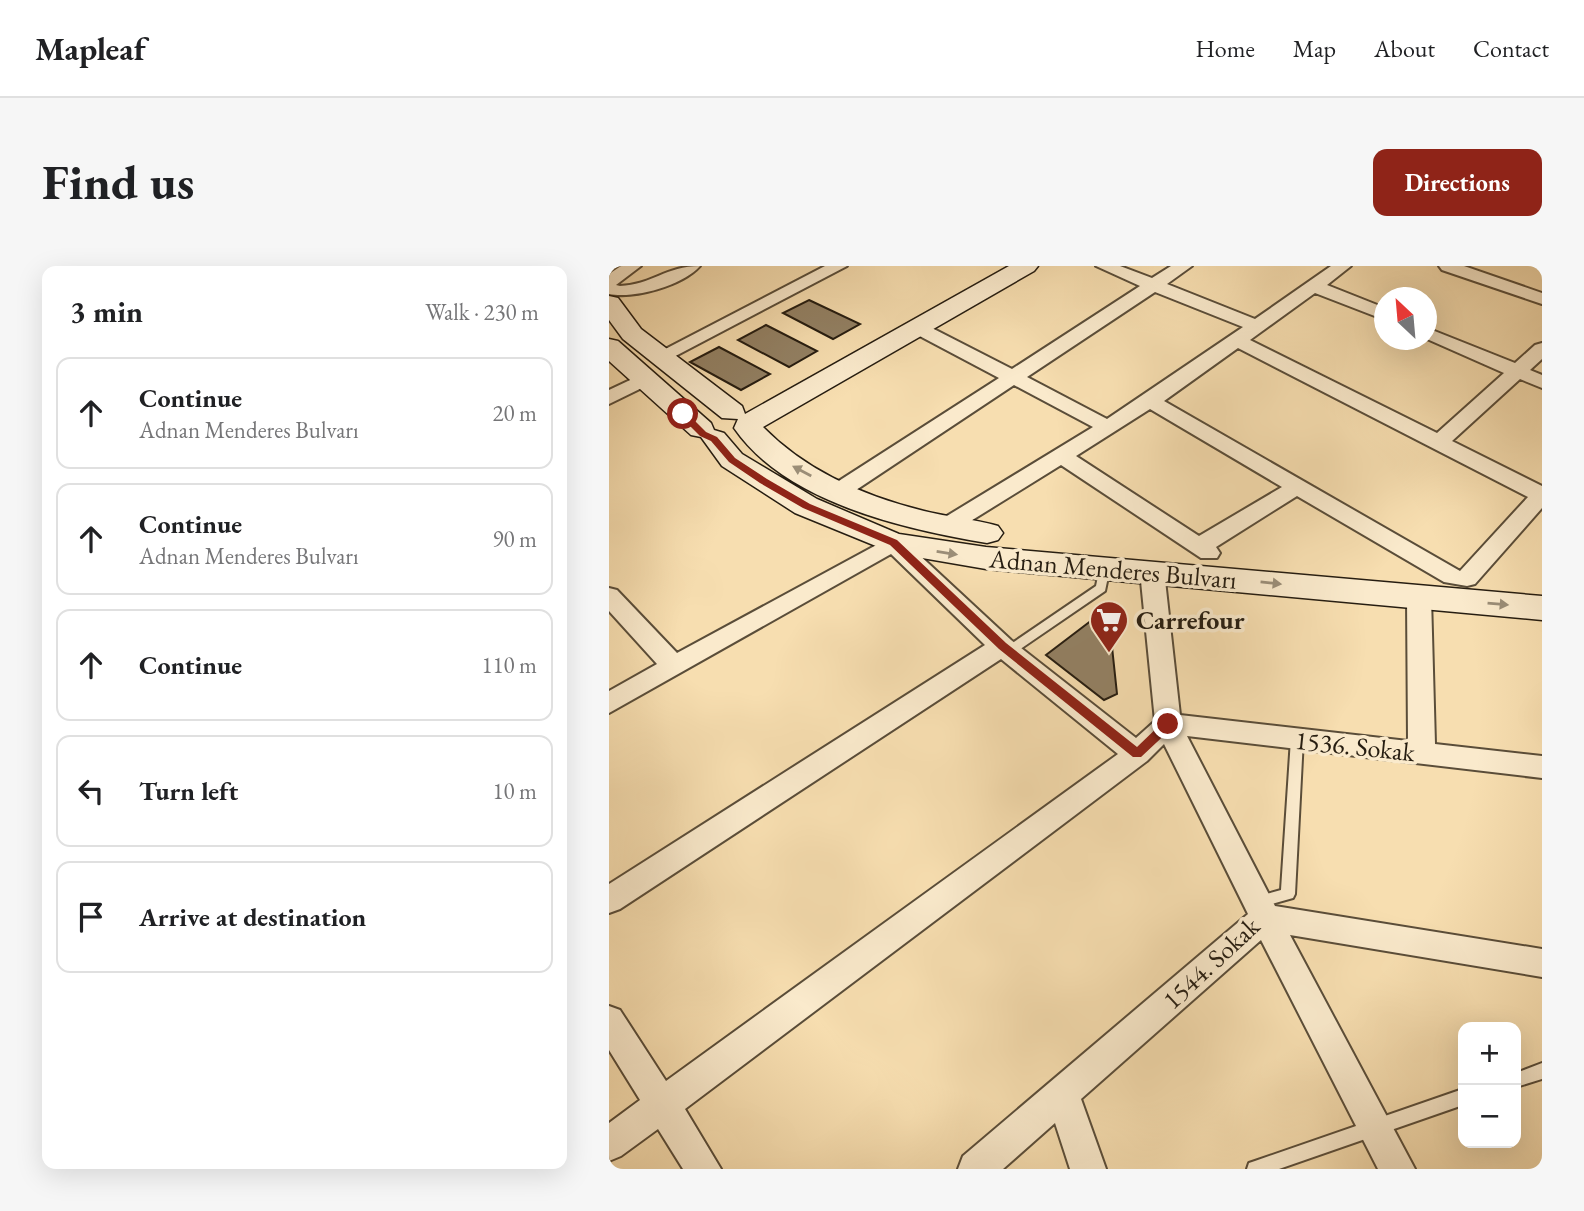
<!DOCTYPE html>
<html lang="en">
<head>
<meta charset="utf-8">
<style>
  :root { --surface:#fff; --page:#f6f6f6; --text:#202124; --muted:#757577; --line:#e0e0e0; --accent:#8f2418 }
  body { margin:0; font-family:"EB Garamond",serif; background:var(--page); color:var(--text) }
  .controls { position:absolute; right:21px; bottom:21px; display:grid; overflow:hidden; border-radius:14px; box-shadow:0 7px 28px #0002 }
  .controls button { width:63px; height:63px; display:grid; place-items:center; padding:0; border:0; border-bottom:2px solid var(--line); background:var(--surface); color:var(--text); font:35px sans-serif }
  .compass { position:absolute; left:765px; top:21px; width:63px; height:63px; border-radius:50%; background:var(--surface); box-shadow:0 7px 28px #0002; rotate:334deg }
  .stop { position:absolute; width:21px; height:21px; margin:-16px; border:5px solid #8f2418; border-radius:50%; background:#fff }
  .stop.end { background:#8f2418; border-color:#fff; box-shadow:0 2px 7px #0008 }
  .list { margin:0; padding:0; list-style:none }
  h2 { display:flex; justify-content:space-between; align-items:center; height:91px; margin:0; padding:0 28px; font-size:30px }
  h2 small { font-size:23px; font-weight:400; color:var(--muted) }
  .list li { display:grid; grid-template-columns:46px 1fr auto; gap:21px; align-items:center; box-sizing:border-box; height:112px; margin:0 14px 14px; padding:0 14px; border:2px solid var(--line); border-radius:14px }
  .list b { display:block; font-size:26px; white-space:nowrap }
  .list p { margin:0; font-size:23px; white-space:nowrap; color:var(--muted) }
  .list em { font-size:23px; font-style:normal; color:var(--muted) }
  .icon { flex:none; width:38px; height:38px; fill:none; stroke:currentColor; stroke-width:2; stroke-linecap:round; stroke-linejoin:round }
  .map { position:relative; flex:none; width:933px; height:903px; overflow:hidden; border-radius:14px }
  header { display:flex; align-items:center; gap:42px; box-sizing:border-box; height:98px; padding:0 35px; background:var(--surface); border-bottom:2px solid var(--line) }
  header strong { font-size:33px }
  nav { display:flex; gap:38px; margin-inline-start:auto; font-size:24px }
  .intro { display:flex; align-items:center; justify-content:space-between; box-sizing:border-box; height:168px; padding:0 42px }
  h1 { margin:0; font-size:49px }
  .button { padding:18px 32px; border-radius:14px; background:var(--accent); color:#fff; font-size:24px; font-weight:700 }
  main { display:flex; gap:42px; padding:0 42px }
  aside { flex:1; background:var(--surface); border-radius:14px; box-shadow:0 7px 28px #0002 }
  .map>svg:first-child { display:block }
</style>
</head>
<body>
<header>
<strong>Mapleaf</strong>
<nav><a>Home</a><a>Map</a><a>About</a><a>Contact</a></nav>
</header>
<div class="intro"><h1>Find us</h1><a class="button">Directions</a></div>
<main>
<aside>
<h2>3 min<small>Walk · 230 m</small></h2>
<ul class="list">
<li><svg class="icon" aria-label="ahead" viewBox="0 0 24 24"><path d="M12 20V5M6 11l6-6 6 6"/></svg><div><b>Continue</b><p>Adnan Menderes Bulvarı</p></div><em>20 m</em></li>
<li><svg class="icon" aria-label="ahead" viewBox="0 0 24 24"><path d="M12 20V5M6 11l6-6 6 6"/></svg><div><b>Continue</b><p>Adnan Menderes Bulvarı</p></div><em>90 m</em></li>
<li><svg class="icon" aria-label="ahead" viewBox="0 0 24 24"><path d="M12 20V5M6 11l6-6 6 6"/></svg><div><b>Continue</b></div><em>110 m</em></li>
<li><svg class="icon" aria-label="left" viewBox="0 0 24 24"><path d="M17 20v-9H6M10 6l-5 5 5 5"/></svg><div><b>Turn left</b></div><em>10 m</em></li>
<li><svg class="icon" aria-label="arrive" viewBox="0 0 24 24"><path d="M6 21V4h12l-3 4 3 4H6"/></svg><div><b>Arrive at destination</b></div></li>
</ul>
</aside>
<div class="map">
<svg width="933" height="903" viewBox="0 0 933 903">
  <rect width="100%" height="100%" fill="#f7deb0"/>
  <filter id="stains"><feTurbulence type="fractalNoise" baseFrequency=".00286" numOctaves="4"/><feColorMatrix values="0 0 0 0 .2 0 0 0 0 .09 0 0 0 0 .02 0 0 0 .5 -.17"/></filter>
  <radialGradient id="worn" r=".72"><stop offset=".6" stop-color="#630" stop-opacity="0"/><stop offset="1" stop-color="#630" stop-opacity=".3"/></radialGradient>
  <path fill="#938164" stroke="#261d11" stroke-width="2" d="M 200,34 L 251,58 L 224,73 L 174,47 Z
    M 157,59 L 208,85 L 180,101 L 129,74 Z
    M 110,81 L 161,108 L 132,124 L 81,96 Z
    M 487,351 L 501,362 L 508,428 L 495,434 L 437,389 Z"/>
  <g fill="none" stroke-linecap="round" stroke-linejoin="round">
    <defs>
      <path id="lane" d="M 496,297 L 501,301 L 496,325 L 404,388 L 396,388 L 394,385 L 396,382 L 487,320 L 491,301 Z
        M 688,468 L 692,470 L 694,473 L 686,628 L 684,632 L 648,642 L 643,640 L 641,636 L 643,632 L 672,624 L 682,473 L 684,470 Z
        M 933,797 L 933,813 L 907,821 L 907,807 Z
        M 854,823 L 854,839 L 670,903 L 638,903 L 640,897 L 646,895 Z"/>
      <path id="street" d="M 12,0 L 32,0 L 7,19 L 11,20 C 42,19 57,0 91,0 C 73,20 25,33 0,28 L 0,8 Z
        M 216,0 L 238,0 L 57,95 L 50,97 L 41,91 Z
        M 487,0 L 511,0 L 543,12 L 562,0 L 583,0 L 558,18 L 646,53 L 722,0 L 742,0 L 718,19 L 776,42 L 776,54 L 706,27 L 641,74 L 828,167 L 895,107 L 818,73 L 818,62 L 906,97 L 926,79 L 933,77 L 933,93 L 921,104 L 933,109 L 933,122 L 911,113 L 843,175 L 933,220 L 933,242 L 866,318 L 858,320 L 835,316 L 688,230 L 607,281 L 611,287 L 608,292 L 592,292 L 452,199 L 344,266 L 328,266 L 325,261 L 328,256 L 484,161 L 405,119 L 238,230 L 222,230 L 219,225 L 222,220 L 390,112 L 305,67 L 302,63 L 305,59 L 317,59 L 403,103 L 531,20 ZM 546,26 L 634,61 L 498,153 L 418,111 ZM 629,82 L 919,231 L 851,305 L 555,135 ZM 541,143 L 673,221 L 590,270 L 467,190 Z
        M 830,0 L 855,0 L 933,27 L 933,38 L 833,4 Z
        M 36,107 L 46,113 L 43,117 L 0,138 L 0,124 Z
        M 284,270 L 292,272 L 402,374 L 527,472 L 546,455 L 531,305 L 535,299 L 551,299 L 555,305 L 571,449 L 799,475 L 798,331 L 802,325 L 818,325 L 822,331 L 826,478 L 933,490 L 933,512 L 578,470 L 666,640 L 933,683 L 933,711 L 681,669 L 806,903 L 769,903 L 652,674 L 472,833 L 497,903 L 461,903 L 446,857 L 394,903 L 349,903 L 354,890 L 639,648 L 555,478 L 538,495 L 76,843 L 112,903 L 74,903 L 49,863 L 12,890 L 0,895 L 0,857 L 31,834 L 0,784 L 0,740 L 11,744 L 57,815 L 509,488 L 392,393 L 11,643 L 0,647 L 0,618 L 376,379 L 282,288 L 0,447 L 0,425 L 48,398 L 0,345 L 0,322 L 8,324 L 68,387 Z"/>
      <path id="secondary" d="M 400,0 L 429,0 L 425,5 L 154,161 C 197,205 255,230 315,245 C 339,251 365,253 389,260 L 394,267 L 389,274 L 378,277 C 294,263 176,236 125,162 L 129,153 L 113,152 L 14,73 L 0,54 L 0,30 L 9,32 L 32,63 L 133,140 L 136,148 Z
        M 0,73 L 9,75 L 102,157 L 105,164 L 115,167 L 133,188 L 208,233 L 290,268 L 377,281 L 933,330 L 933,354 L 377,303 L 284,287 L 186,247 L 113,200 L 92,171 L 82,169 L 0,95 Z"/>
    </defs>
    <use href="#lane" stroke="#5a4d39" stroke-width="4"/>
    <use href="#street" stroke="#5a4d39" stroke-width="4"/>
    <use href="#secondary" stroke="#261d11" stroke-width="3"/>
    <use href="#lane" fill="#faeacc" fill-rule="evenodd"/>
    <use href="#street" fill="#faeacc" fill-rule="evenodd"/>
    <use href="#secondary" fill="#faeacc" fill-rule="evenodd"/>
  </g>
  <defs><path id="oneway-solid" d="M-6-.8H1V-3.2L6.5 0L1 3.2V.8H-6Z" transform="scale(1.75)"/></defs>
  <g fill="#9b8e78">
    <use href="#oneway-solid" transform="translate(193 205) rotate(-152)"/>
    <use href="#oneway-solid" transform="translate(338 287) rotate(9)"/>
    <use href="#oneway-solid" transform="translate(662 317) rotate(6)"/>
    <use href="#oneway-solid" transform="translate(889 338) rotate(5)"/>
  </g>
  <path fill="#8f2418" d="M 70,146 L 77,146 L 97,166 L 108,171 L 126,192 L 158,213 L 201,238 L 288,274 L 397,377 L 528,481 L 555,455 L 563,455 L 563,462 L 532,491 L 524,491 L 390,383 L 281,279 L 194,242 L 151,217 L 120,196 L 102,175 L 91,170 L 70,149 Z"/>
  <defs>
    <symbol id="supermarket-pin" viewBox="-11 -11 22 30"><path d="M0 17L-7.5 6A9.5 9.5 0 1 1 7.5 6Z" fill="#8f2418" stroke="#faeacc"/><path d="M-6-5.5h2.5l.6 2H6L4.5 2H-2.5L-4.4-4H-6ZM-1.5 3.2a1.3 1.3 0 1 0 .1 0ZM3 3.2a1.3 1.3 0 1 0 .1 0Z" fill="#fff"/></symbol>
  </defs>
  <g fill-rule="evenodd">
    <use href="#supermarket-pin" x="478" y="332" width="44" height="60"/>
  </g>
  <g text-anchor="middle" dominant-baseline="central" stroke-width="7" stroke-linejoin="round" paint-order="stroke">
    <g font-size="26" fill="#261d11" stroke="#faeacc">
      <text transform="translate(504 303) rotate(5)">Adnan Menderes Bulvarı</text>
      <text transform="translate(746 480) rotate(6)">1536. Sokak</text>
      <text transform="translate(602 697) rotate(-43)">1544. Sokak</text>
    </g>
    <g font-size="26" font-weight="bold" fill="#261d11" stroke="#faeacc" text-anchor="start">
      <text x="527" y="354">Carrefour</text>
    </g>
  </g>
  <rect width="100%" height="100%" filter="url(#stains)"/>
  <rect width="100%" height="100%" fill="url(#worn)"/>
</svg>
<div class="controls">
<button>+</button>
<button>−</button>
</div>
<svg class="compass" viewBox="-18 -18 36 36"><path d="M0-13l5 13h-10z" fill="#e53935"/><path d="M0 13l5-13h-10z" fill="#757577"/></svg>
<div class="stop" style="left:74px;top:148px"></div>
<div class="stop end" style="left:559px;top:458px"></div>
</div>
</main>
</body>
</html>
